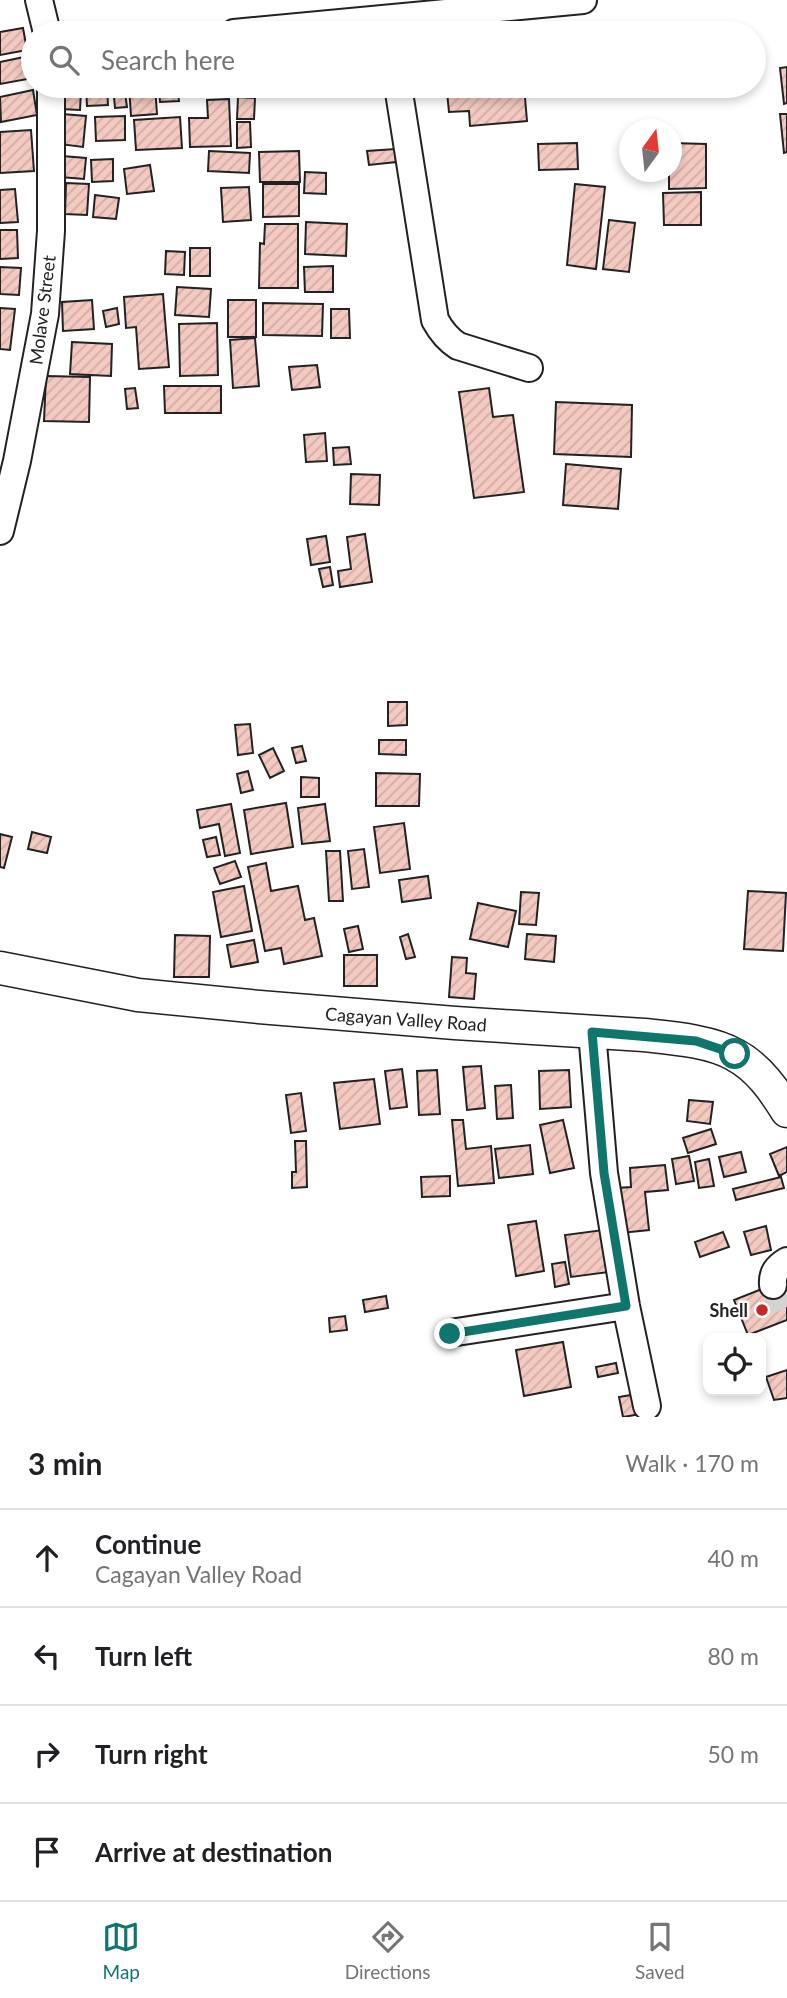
<!DOCTYPE html>
<html lang="en">
<head>
<meta charset="utf-8">
<style>
  :root { --surface:#fff; --page:#f2f2f2; --text:#202124; --muted:#757577; --line:#e0e0e0; --accent:#0f766e }
  body { margin:0; font-family:Lato,sans-serif; background:var(--page); color:var(--text) }
  .controls { position:absolute; right:21px; bottom:21px; display:grid; overflow:hidden; border-radius:14px; box-shadow:0 4px 10px #0003 }
  .controls button { width:63px; height:63px; display:grid; place-items:center; padding:0; border:0; border-bottom:2px solid var(--line); background:var(--surface); color:var(--text); font:35px sans-serif }
  .compass { position:absolute; left:619px; top:119px; width:63px; height:63px; border-radius:50%; background:var(--surface); box-shadow:0 4px 10px #0003; rotate:15deg }
  .stop { position:absolute; width:21px; height:21px; margin:-16px; border:5px solid #0f766e; border-radius:50%; background:#fff }
  .stop.end { background:#0f766e; border-color:#fff; box-shadow:0 2px 7px #0008 }
  .list { margin:0; padding:0; list-style:none }
  h2 { display:flex; justify-content:space-between; align-items:center; height:91px; margin:0; padding:0 28px; font-size:30px }
  h2 small { font-size:23px; font-weight:400; color:var(--muted) }
  .list li { display:grid; grid-template-columns:46px 1fr auto; gap:21px; align-items:center; box-sizing:border-box; height:98px; padding:0 28px; border-top:2px solid var(--line) }
  .list b { display:block; font-size:26px; white-space:nowrap }
  .list p { margin:0; font-size:23px; white-space:nowrap; color:var(--muted) }
  .list em { font-size:23px; font-style:normal; color:var(--muted) }
  .icon { flex:none; width:38px; height:38px; fill:none; stroke:currentColor; stroke-width:2; stroke-linecap:round; stroke-linejoin:round }
  .map { position:relative; flex:none; width:787px; height:1417px; overflow:hidden }
  .search { position:absolute; background:var(--surface); box-shadow:0 4px 10px #0003; left:21px; right:21px; top:21px; height:77px; display:flex; align-items:center; gap:18px; box-sizing:border-box; padding:0 24px; border-radius:38px; color:var(--muted); font-size:26px }
  .sheet { height:483px; background:var(--surface) }
  nav { display:flex; justify-content:space-around; align-items:center; box-sizing:border-box; height:98px; border-top:2px solid var(--line); background:var(--surface); font-size:19px; color:var(--muted) }
  nav a { display:grid; justify-items:center; gap:4px }
  nav .on { color:var(--accent) }
  .map>svg:first-child { display:block }
</style>
</head>
<body>
<div class="map">
<svg width="787" height="1417" viewBox="0 0 787 1417">
  <defs>
    <pattern id="building-hatch" width="6" height="6" patternUnits="userSpaceOnUse" patternTransform="scale(1.75)"><rect width="6" height="6" fill="#f3c9c0"/><path d="M-1 1l2-2M0 6l6-6M5 7l2-2" fill="none" stroke="#d0aca5"/></pattern>
  </defs>
  <rect width="100%" height="100%" fill="#fff"/>
  <path fill="url(#building-hatch)" stroke="#222" stroke-width="2" d="M 23,28 L 27,50 L 0,55 L 0,32 Z
    M 29,56 L 33,78 L 0,84 L 0,62 Z
    M 787,67 L 787,103 L 784,104 L 780,68 Z
    M 86,86 L 107,86 L 108,105 L 87,106 Z
    M 113,86 L 124,86 L 127,107 L 115,108 Z
    M 129,86 L 155,86 L 157,114 L 131,116 Z
    M 159,86 L 177,86 L 179,101 L 160,102 Z
    M 261,86 L 288,86 L 289,92 L 262,94 Z
    M 467,86 L 524,86 L 527,121 L 470,126 L 469,111 L 449,112 L 447,92 L 467,91 Z
    M 62,89 L 81,90 L 80,110 L 61,109 Z
    M 33,90 L 37,115 L 1,122 L 0,97 Z
    M 238,97 L 255,98 L 254,119 L 237,119 Z
    M 229,99 L 231,146 L 190,147 L 189,118 L 208,118 L 207,100 Z
    M 62,114 L 86,116 L 83,147 L 59,144 Z
    M 780,114 L 787,114 L 787,152 L 784,153 Z
    M 125,116 L 125,140 L 96,141 L 95,117 Z
    M 180,117 L 182,148 L 136,150 L 134,120 Z
    M 237,122 L 250,122 L 251,147 L 237,148 Z
    M 31,130 L 34,171 L 0,173 L 0,132 Z
    M 577,143 L 578,169 L 539,170 L 538,144 Z
    M 672,143 L 706,144 L 706,188 L 669,189 L 669,172 L 672,172 Z
    M 395,149 L 396,162 L 369,165 L 367,151 Z
    M 209,151 L 250,153 L 249,173 L 208,171 Z
    M 299,151 L 300,182 L 260,182 L 259,152 Z
    M 62,156 L 86,158 L 84,179 L 60,177 Z
    M 113,159 L 113,181 L 92,182 L 91,160 Z
    M 150,165 L 154,191 L 127,194 L 124,169 Z
    M 305,172 L 326,173 L 326,194 L 304,193 Z
    M 66,183 L 89,184 L 87,215 L 65,214 Z
    M 263,184 L 299,184 L 299,216 L 263,217 Z
    M 575,184 L 605,187 L 596,269 L 567,265 Z
    M 249,187 L 251,220 L 223,222 L 221,188 Z
    M 15,189 L 18,222 L 0,223 L 0,190 Z
    M 701,192 L 701,225 L 664,225 L 663,193 Z
    M 95,195 L 119,198 L 116,219 L 93,217 Z
    M 609,220 L 635,223 L 629,272 L 603,269 Z
    M 306,222 L 347,224 L 346,256 L 305,254 Z
    M 265,224 L 298,224 L 298,288 L 259,288 L 260,243 L 264,244 Z
    M 0,230 L 17,230 L 18,258 L 0,259 Z
    M 190,248 L 210,248 L 210,276 L 190,276 Z
    M 166,251 L 185,252 L 184,275 L 165,274 Z
    M 333,266 L 333,292 L 305,292 L 304,267 Z
    M 0,267 L 21,268 L 19,295 L 0,294 Z
    M 177,287 L 211,289 L 209,317 L 175,315 Z
    M 163,294 L 169,367 L 139,369 L 136,327 L 126,328 L 124,297 Z
    M 92,300 L 94,329 L 63,331 L 62,302 Z
    M 228,300 L 256,300 L 256,337 L 228,337 Z
    M 263,303 L 323,304 L 322,336 L 263,335 Z
    M 0,308 L 15,309 L 10,350 L 0,349 Z
    M 117,308 L 119,324 L 106,327 L 103,311 Z
    M 331,309 L 349,309 L 350,338 L 331,338 Z
    M 217,323 L 218,375 L 180,376 L 179,324 Z
    M 255,338 L 259,386 L 233,388 L 230,340 Z
    M 72,342 L 112,344 L 111,376 L 70,374 Z
    M 317,365 L 320,387 L 292,390 L 289,367 Z
    M 46,376 L 90,377 L 89,422 L 44,421 Z
    M 164,386 L 221,386 L 221,413 L 165,413 Z
    M 135,388 L 138,408 L 127,409 L 125,389 Z
    M 489,388 L 493,417 L 513,415 L 524,492 L 474,498 L 459,392 Z
    M 556,402 L 632,405 L 631,457 L 554,454 Z
    M 325,433 L 327,461 L 306,462 L 304,435 Z
    M 349,447 L 351,464 L 334,465 L 333,448 Z
    M 566,464 L 621,469 L 618,509 L 563,505 Z
    M 351,474 L 380,475 L 379,505 L 350,504 Z
    M 365,534 L 372,582 L 340,587 L 338,571 L 351,569 L 347,537 Z
    M 326,536 L 330,562 L 311,565 L 307,539 Z
    M 330,567 L 333,585 L 323,587 L 319,569 Z
    M 388,702 L 407,702 L 407,725 L 388,726 Z
    M 250,724 L 253,753 L 238,755 L 235,725 Z
    M 379,740 L 406,740 L 406,755 L 379,754 Z
    M 302,746 L 306,761 L 296,763 L 292,748 Z
    M 273,748 L 284,771 L 270,778 L 259,755 Z
    M 248,771 L 253,790 L 241,793 L 237,774 Z
    M 376,773 L 420,774 L 419,806 L 376,806 Z
    M 301,777 L 319,778 L 319,797 L 301,797 Z
    M 286,803 L 293,847 L 251,854 L 244,810 Z
    M 231,804 L 240,853 L 225,856 L 219,824 L 200,828 L 197,810 Z
    M 325,804 L 330,841 L 302,844 L 298,808 Z
    M 404,823 L 410,869 L 380,873 L 374,827 Z
    M 32,832 L 51,837 L 47,853 L 28,849 Z
    M 0,834 L 12,837 L 4,868 L 0,867 Z
    M 216,837 L 220,855 L 207,857 L 203,840 Z
    M 364,849 L 369,887 L 352,889 L 348,851 Z
    M 326,851 L 340,851 L 343,901 L 329,901 Z
    M 235,861 L 241,877 L 220,884 L 214,868 Z
    M 266,863 L 271,891 L 298,886 L 305,920 L 314,918 L 322,956 L 284,964 L 281,948 L 265,951 L 248,867 Z
    M 428,876 L 431,898 L 402,902 L 399,880 Z
    M 244,886 L 252,931 L 221,937 L 213,892 Z
    M 748,891 L 786,893 L 783,951 L 744,949 Z
    M 521,892 L 539,893 L 536,925 L 519,924 Z
    M 478,903 L 516,911 L 508,947 L 470,939 Z
    M 358,926 L 363,949 L 349,952 L 344,929 Z
    M 408,934 L 415,957 L 406,959 L 400,937 Z
    M 527,934 L 556,936 L 554,962 L 525,959 Z
    M 175,935 L 210,936 L 209,977 L 174,977 Z
    M 254,940 L 258,962 L 231,967 L 227,945 Z
    M 344,955 L 377,955 L 377,986 L 344,986 Z
    M 452,957 L 467,958 L 466,973 L 476,974 L 474,999 L 449,997 Z
    M 481,1066 L 485,1108 L 467,1110 L 463,1067 Z
    M 402,1069 L 407,1107 L 390,1109 L 385,1071 Z
    M 437,1070 L 440,1114 L 419,1115 L 417,1071 Z
    M 569,1070 L 571,1107 L 540,1109 L 539,1071 Z
    M 374,1079 L 380,1124 L 340,1129 L 334,1083 Z
    M 511,1085 L 513,1118 L 497,1119 L 495,1086 Z
    M 301,1093 L 306,1131 L 291,1133 L 286,1095 Z
    M 689,1100 L 713,1102 L 710,1124 L 687,1121 Z
    M 452,1120 L 463,1120 L 466,1149 L 491,1146 L 494,1183 L 458,1186 Z
    M 563,1120 L 574,1168 L 550,1173 L 540,1125 Z
    M 711,1129 L 716,1144 L 688,1153 L 683,1138 Z
    M 295,1141 L 306,1141 L 307,1187 L 292,1188 L 292,1172 L 296,1172 Z
    M 530,1145 L 533,1174 L 499,1178 L 495,1149 Z
    M 787,1147 L 787,1172 L 779,1176 L 770,1154 Z
    M 741,1152 L 746,1172 L 724,1177 L 719,1157 Z
    M 689,1156 L 694,1181 L 676,1184 L 672,1159 Z
    M 709,1159 L 714,1186 L 699,1188 L 695,1162 Z
    M 665,1165 L 668,1190 L 645,1192 L 649,1230 L 621,1233 L 617,1188 L 631,1187 L 630,1168 Z
    M 450,1176 L 450,1196 L 422,1197 L 421,1177 Z
    M 781,1177 L 784,1188 L 736,1200 L 733,1189 Z
    M 536,1221 L 544,1271 L 516,1276 L 508,1225 Z
    M 766,1226 L 771,1250 L 751,1255 L 744,1232 Z
    M 603,1230 L 609,1272 L 571,1277 L 565,1235 Z
    M 723,1232 L 729,1247 L 700,1257 L 695,1242 Z
    M 565,1262 L 569,1284 L 555,1287 L 552,1264 Z
    M 787,1279 L 787,1320 L 748,1335 L 734,1300 Z
    M 386,1296 L 388,1308 L 365,1312 L 363,1300 Z
    M 345,1316 L 347,1330 L 330,1332 L 329,1318 Z
    M 563,1342 L 571,1387 L 524,1396 L 516,1350 Z
    M 616,1363 L 618,1373 L 598,1377 L 596,1367 Z
    M 787,1370 L 787,1398 L 774,1400 L 766,1377 Z
    M 637,1394 L 641,1414 L 623,1417 L 619,1397 Z"/>
  <g fill="none" stroke-linecap="round" stroke-linejoin="round">
    <path stroke="#d3d3d3" stroke-width="26" stroke-dasharray="26 13" stroke-linecap="butt" d="M 773,1285 L 787,1313"/>
    <defs>
      <path id="minor" d="M 39,0 L 47,33
        M 234,33 L 583,0
        M 398,86 L 435,320 C 441,331 447,339 458,346 L 529,368
        M 0,531 L 17,461 L 45,314 L 51,231 L 51,86
        M 592,1032 L 604,1173 L 626,1306 L 647,1406
        M 773,1285 C 772,1273 777,1267 787,1261
        M 450,1333 L 626,1306"/>
      <path id="major" d="M 0,968 L 138,995 L 259,1007 L 455,1023 L 644,1035 C 672,1038 711,1041 735,1055 C 758,1067 774,1090 787,1111"/>
    </defs>
    <use href="#minor" stroke="#222" stroke-width="30"/>
    <use href="#major" stroke="#222" stroke-width="35"/>
    <use href="#minor" stroke="#fff" stroke-width="26"/>
    <use href="#major" stroke="#fff" stroke-width="32"/>
  </g>
  <g fill="none" stroke-linecap="round" stroke-linejoin="round">
    <path stroke="#0f766e" stroke-width="9" d="M 450,1334 L 626,1306 L 604,1173 L 592,1032 L 696,1041 L 735,1054"/>
  </g>
  <circle fill="#c62828" stroke="#fff" stroke-width="2.5" cx="762" cy="1310" r="7"/>
  <g text-anchor="middle" dominant-baseline="central" stroke-width="5" stroke-linejoin="round" paint-order="stroke">
    <g font-size="18" fill="#222" stroke="#fff">
      <text transform="translate(42 310) rotate(-83)">Molave Street</text>
      <text transform="translate(406 1019) rotate(4)">Cagayan Valley Road</text>
    </g>
    <g font-size="18" font-weight="bold" fill="#222" stroke="#fff" text-anchor="end">
      <text x="748" y="1310">Shell</text>
    </g>
  </g>
</svg>
<div class="controls">
<button><svg class="icon" aria-label="locate" viewBox="0 0 24 24"><circle cx="12" cy="12" r="6"/><path d="M12 2v4M12 18v4M2 12h4M18 12h4"/></svg></button>
</div>
<svg class="compass" viewBox="-18 -18 36 36"><path d="M0-13l5 13h-10z" fill="#e53935"/><path d="M0 13l5-13h-10z" fill="#757577"/></svg>
<div class="stop" style="left:735px;top:1054px"></div>
<div class="stop end" style="left:450px;top:1334px"></div>
<div class="search"><svg class="icon" aria-label="search" viewBox="0 0 24 24"><circle cx="10" cy="10" r="6"/><path d="M15 15l6 6"/></svg>Search here</div>
</div>
<section class="sheet">
<h2>3 min<small>Walk · 170 m</small></h2>
<ul class="list">
<li><svg class="icon" aria-label="ahead" viewBox="0 0 24 24"><path d="M12 20V5M6 11l6-6 6 6"/></svg><div><b>Continue</b><p>Cagayan Valley Road</p></div><em>40 m</em></li>
<li><svg class="icon" aria-label="left" viewBox="0 0 24 24"><path d="M17 20v-9H6M10 6l-5 5 5 5"/></svg><div><b>Turn left</b></div><em>80 m</em></li>
<li><svg class="icon" aria-label="right" viewBox="0 0 24 24"><path d="M7 20v-9h11M14 6l5 5-5 5"/></svg><div><b>Turn right</b></div><em>50 m</em></li>
<li><svg class="icon" aria-label="arrive" viewBox="0 0 24 24"><path d="M6 21V4h12l-3 4 3 4H6"/></svg><div><b>Arrive at destination</b></div></li>
</ul>
</section>
<nav>
<a class="on"><svg class="icon" aria-label="map" viewBox="0 0 24 24"><path d="M3 6l6-2 6 2 6-2v14l-6 2-6-2-6 2zM9 4v14M15 6v14"/></svg>Map</a>
<a><svg class="icon" aria-label="directions" viewBox="0 0 24 24"><path d="M12 3l9 9-9 9-9-9zM9 14v-3h6M13 9l2 2-2 2"/></svg>Directions</a>
<a><svg class="icon" aria-label="saved" viewBox="0 0 24 24"><path d="M7 4h10v16l-5-4-5 4z"/></svg>Saved</a>
</nav>
</body>
</html>
